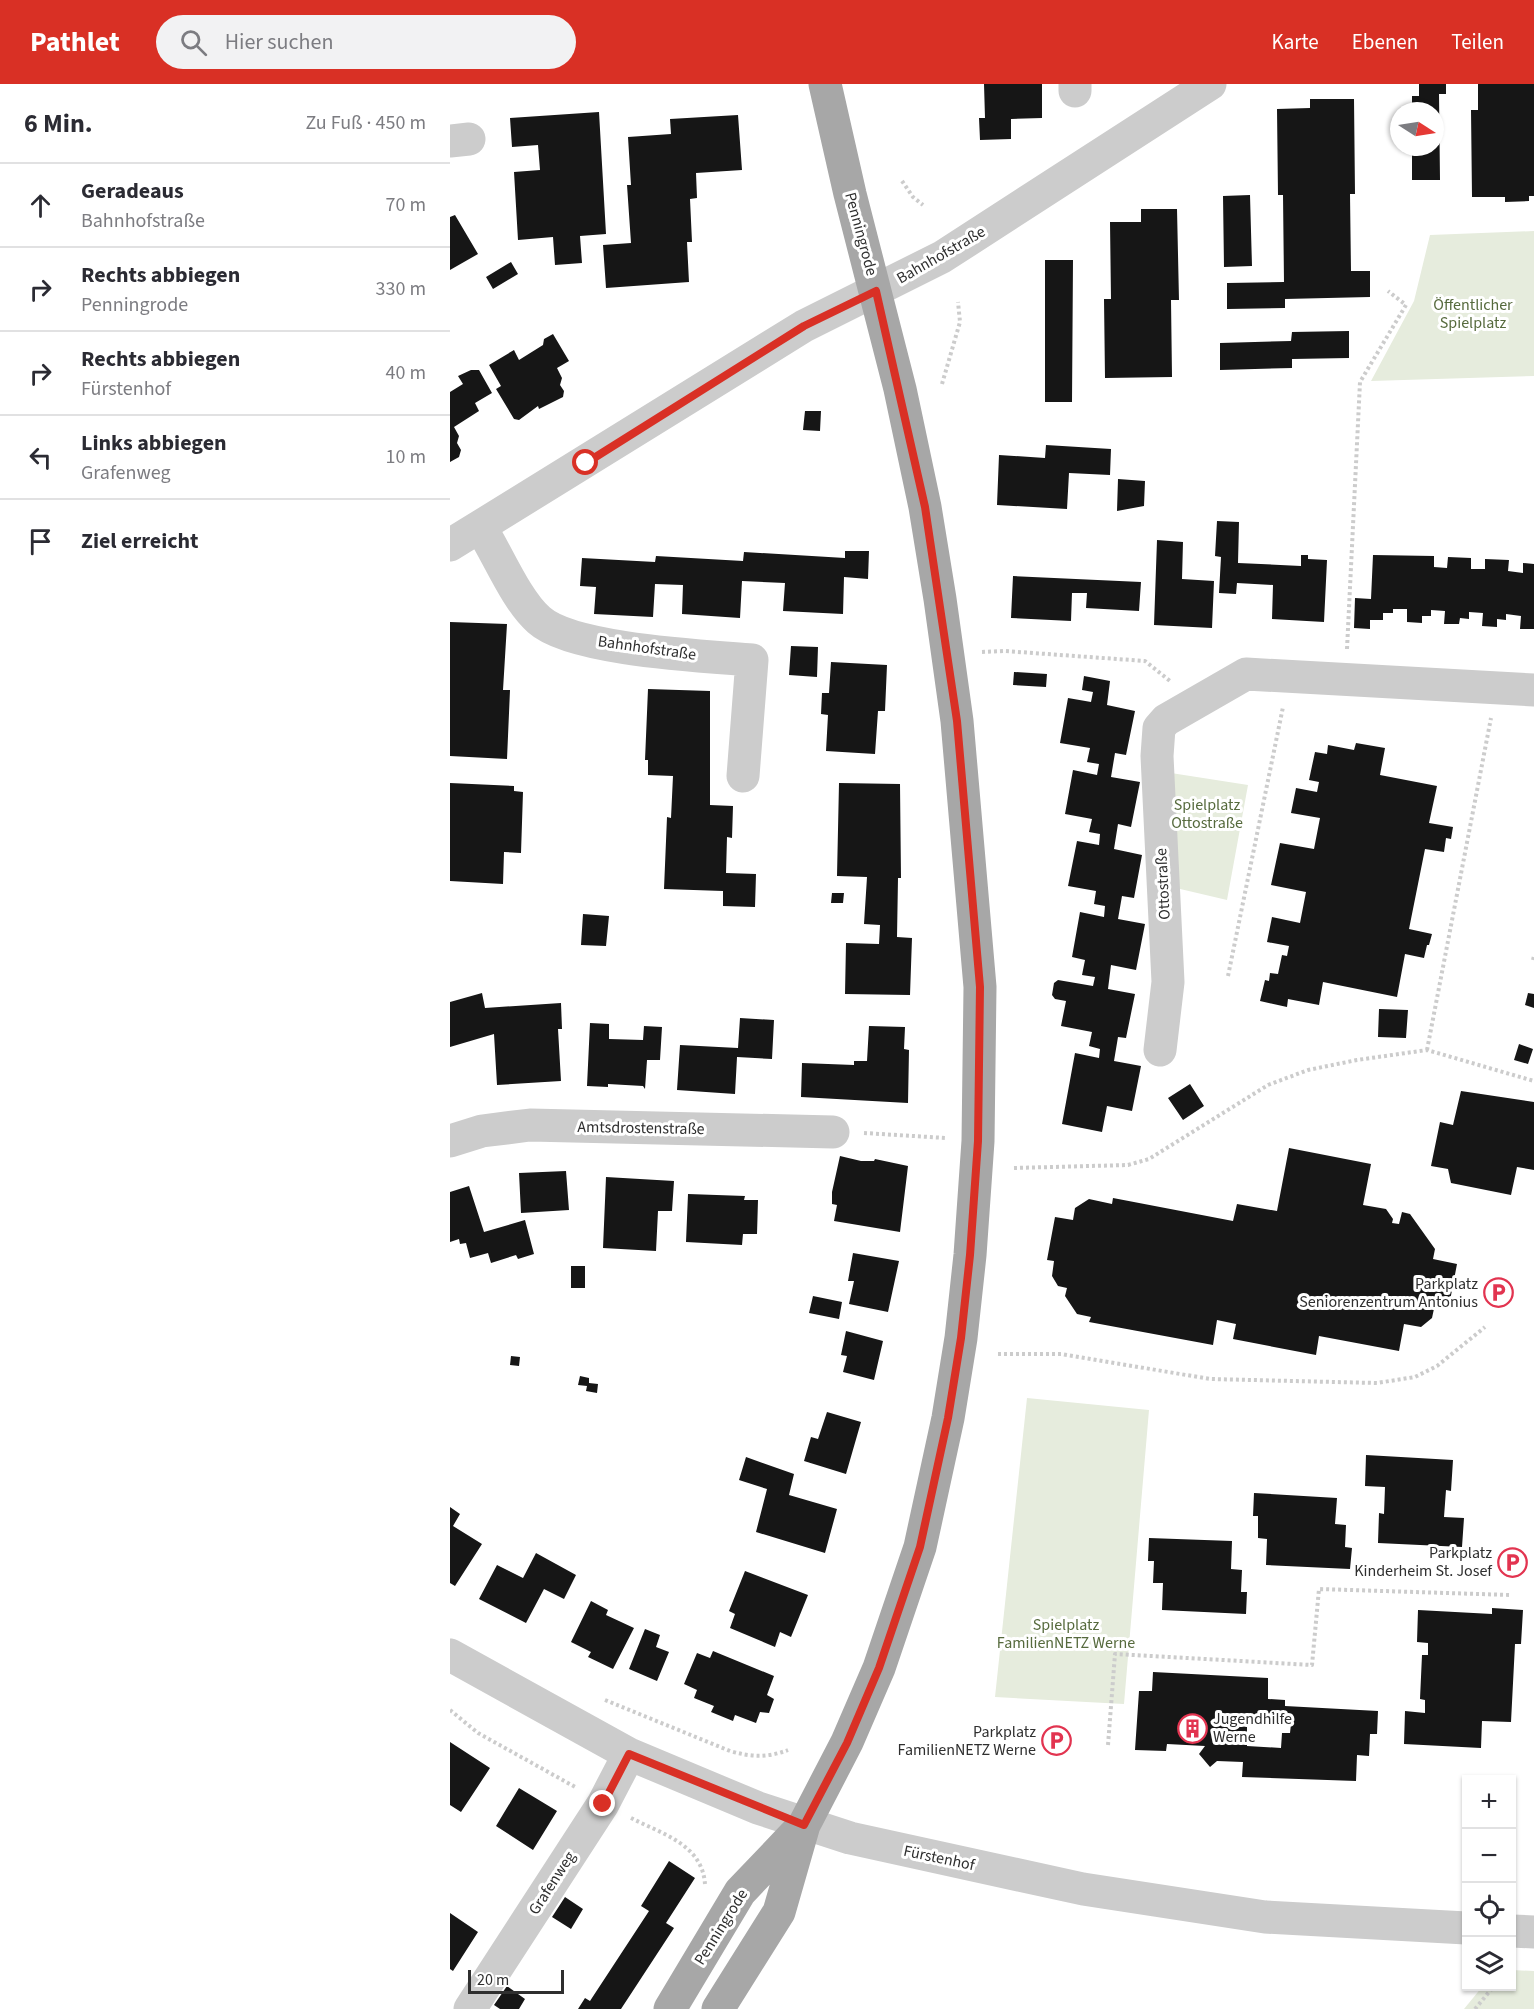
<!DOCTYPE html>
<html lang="de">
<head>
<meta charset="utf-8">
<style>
  :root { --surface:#fff; --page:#f2f2f3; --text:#2b2b33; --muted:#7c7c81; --line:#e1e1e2; --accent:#d93025 }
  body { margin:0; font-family:"Source Sans 3",sans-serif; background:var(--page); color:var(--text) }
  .controls { position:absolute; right:18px; bottom:18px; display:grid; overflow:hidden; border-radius:0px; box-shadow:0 2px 4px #0004 }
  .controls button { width:54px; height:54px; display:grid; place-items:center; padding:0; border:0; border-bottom:2px solid var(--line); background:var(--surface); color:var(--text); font:30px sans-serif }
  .compass { position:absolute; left:940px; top:18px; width:54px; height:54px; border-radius:50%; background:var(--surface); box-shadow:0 2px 4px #0004; rotate:102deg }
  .scale { position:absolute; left:18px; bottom:15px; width:96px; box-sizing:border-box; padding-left:6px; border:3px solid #2f2f2f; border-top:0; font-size:16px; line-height:21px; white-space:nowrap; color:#2f2f2f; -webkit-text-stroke:4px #fff; paint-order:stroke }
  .stop { position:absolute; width:18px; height:18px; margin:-14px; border:4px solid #d93025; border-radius:50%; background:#fff }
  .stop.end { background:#d93025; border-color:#fff; box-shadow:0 2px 6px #0008 }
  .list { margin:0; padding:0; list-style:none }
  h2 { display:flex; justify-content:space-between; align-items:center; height:78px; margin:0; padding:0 24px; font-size:26px }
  h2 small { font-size:20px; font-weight:400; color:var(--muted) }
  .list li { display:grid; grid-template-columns:39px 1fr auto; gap:18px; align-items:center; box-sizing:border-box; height:84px; padding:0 24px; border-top:2px solid var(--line) }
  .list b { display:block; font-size:22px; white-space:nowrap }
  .list p { margin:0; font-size:20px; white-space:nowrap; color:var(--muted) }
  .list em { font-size:20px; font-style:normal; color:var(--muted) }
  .icon { flex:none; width:33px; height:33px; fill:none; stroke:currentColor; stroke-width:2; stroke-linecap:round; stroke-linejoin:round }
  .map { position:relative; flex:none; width:1084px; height:1925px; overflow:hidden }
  header { display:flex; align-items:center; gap:36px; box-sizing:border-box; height:84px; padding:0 30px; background:var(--accent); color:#fff }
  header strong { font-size:28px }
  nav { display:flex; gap:33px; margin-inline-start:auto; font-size:21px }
  .search { width:420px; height:54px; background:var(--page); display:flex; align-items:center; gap:15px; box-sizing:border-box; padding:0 21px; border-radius:33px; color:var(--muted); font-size:22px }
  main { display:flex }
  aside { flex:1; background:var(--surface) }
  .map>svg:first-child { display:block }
</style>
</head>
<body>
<header>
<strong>Pathlet</strong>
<div class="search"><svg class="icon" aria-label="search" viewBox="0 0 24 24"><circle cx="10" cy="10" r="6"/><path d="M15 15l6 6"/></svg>Hier suchen</div>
<nav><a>Karte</a><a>Ebenen</a><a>Teilen</a></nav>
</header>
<main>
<aside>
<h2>6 Min.<small>Zu Fuß · 450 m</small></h2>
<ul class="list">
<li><svg class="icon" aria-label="ahead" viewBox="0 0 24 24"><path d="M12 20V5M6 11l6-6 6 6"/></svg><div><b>Geradeaus</b><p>Bahnhofstraße</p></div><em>70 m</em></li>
<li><svg class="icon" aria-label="right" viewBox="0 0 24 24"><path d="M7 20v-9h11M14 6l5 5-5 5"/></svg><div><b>Rechts abbiegen</b><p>Penningrode</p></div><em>330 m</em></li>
<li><svg class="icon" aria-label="right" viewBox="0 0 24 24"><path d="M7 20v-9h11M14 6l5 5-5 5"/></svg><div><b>Rechts abbiegen</b><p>Fürstenhof</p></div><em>40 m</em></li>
<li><svg class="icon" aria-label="left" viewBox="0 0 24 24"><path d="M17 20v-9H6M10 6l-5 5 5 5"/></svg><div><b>Links abbiegen</b><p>Grafenweg</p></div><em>10 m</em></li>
<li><svg class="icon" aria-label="arrive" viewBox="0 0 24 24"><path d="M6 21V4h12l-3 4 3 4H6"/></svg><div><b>Ziel erreicht</b></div></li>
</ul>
</aside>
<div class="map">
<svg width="1084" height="1925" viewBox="0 0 1084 1925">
  <rect width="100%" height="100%" fill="#fff"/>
  <path fill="#e6ecdd" d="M 1084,147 L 1084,292 L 921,297 L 964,217 L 980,151 Z
    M 721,689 L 798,701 L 777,816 L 726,804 Z
    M 577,1314 L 699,1326 L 674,1620 L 545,1613 Z
    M 1062,1886 L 1084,1887 L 1084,1925 L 1014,1925 L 1032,1903 L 1062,1902 Z"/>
  <path fill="#161616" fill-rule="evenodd" d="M 534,0 L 592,0 L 592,34 L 561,35 L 561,55 L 530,56 L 529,34 L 535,34 Z
    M 969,0 L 996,0 L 996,10 L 989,10 L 990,96 L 962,96 L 962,63 L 985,63 L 985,27 L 962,27 L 962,12 L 969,12 Z
    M 1028,0 L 1084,0 L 1084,112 L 1079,112 L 1079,117 L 1055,118 L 1055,113 L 1022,113 L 1021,26 L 1028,26 Z
    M 860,15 L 904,15 L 905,110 L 900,110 L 901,187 L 920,187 L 920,213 L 835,215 L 835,224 L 777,225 L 777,199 L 834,198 L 833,111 L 828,111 L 827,25 L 860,24 Z
    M 149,28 L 156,150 L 130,152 L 132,179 L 105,181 L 103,153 L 68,156 L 64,88 L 90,86 L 88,61 L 62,63 L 60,34 Z
    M 288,31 L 292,86 L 246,89 L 247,114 L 240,115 L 242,158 L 237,158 L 239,198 L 156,204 L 153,161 L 181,159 L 177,101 L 181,101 L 178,53 L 221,50 L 220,35 Z
    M 800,111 L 802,182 L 774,183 L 773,112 Z
    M 691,125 L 727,125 L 729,216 L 721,216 L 722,293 L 655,294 L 654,215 L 661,215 L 660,138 L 691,138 Z
    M 5,131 L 28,170 L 0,186 L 0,133 Z
    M 595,176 L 623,176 L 622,318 L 595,318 Z
    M 61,178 L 68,190 L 43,205 L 36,193 Z
    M 899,247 L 899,274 L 842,275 L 842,284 L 770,286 L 770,259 L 841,257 L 842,248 Z
    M 103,250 L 119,277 L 107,284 L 112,294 L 110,301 L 114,307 L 113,313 L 89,325 L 88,322 L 69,336 L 64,335 L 46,305 L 51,302 L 39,281 L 64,266 L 69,276 L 93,261 L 94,255 Z
    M 21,286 L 29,286 L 42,309 L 25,319 L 29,327 L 4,343 L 9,352 L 7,359 L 11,366 L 9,373 L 0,378 L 0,308 L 13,300 L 8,292 Z
    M 355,327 L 371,327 L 370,347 L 353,346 Z
    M 596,361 L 661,365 L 660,391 L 619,389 L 617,425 L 547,421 L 549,371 L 595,374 Z
    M 668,395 L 695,397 L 694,422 L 667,427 Z
    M 767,437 L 789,438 L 788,479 L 851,482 L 851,471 L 858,471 L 858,475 L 877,476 L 874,538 L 822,535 L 823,501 L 787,499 L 786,510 L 769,509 L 771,473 L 765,472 Z
    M 707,456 L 733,458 L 732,495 L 764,497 L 762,544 L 704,541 Z
    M 395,467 L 419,467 L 418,495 L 394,493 L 393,530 L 333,527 L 335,499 L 292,497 L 290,534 L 232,530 L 233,501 L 205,500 L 203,533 L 144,530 L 146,503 L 130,502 L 132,474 L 205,478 L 206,472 L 293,477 L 294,468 L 395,474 Z
    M 923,471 L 984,472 L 984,483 L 997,484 L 998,473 L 1021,474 L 1021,485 L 1035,485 L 1035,475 L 1059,476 L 1058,487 L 1073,489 L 1073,479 L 1084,480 L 1084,545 L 1070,545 L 1071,532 L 1056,530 L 1056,536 L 1047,535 L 1047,543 L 1032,542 L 1033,529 L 1019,528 L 1019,535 L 1010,534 L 1009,540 L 994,540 L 995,527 L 981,526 L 981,532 L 972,532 L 972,539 L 957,538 L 957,525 L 943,525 L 943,529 L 933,529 L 933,536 L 920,536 L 920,545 L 904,544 L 905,514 L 921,515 Z
    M 563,492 L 691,498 L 689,527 L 636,524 L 637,509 L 622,509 L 621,537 L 561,534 Z
    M 0,538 L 57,540 L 53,606 L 60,606 L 57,675 L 0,672 Z
    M 341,562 L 368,563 L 367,593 L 339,591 Z
    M 381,578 L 437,581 L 435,627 L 428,627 L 425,670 L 376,667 L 378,631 L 371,630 L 372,609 L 379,609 Z
    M 564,588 L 597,590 L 596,603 L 563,601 Z
    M 634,592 L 660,597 L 657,621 L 685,627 L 676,671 L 665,669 L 661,693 L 690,698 L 681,743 L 668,740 L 664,765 L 692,771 L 684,814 L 672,812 L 668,835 L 695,840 L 686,886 L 661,881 L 658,905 L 685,910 L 676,954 L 668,953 L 664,977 L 691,982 L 682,1027 L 657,1022 L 652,1048 L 612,1040 L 625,969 L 649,974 L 650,965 L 639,962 L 642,948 L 611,942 L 616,917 L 605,915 L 602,911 L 604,899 L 608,896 L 643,902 L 645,893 L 632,891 L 635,876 L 622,873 L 630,828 L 654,833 L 655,822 L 644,820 L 646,807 L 618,802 L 627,757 L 649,761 L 650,750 L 639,748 L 642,735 L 615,730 L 623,686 L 647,691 L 649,680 L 637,678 L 640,664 L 610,659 L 618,614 L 641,618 L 643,608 L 632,606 Z
    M 198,605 L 260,607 L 260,721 L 283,722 L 282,754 L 277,753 L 276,789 L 306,790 L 305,823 L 273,822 L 273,807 L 214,805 L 217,733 L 221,734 L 223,692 L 198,691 L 198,676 L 195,676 Z
    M 906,659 L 935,664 L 930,691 L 987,702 L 979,739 L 1003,743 L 1001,755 L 996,754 L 994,768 L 975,765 L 959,845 L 982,850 L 979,861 L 977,861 L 974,874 L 955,870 L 947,913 L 873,898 L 869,921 L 838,915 L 837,923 L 810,917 L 815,896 L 819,897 L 820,889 L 828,890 L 832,871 L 837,872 L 839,862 L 817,858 L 822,833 L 850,839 L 856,808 L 821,801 L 830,759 L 864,765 L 870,734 L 841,729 L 846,704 L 867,708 L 869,698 L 859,696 L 865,668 L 877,670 L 878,661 L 904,666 Z
    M 0,699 L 64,702 L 64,707 L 73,708 L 71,769 L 54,768 L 53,800 L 0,797 Z
    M 389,699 L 450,700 L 451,794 L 448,794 L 447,853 L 462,854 L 460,911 L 395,910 L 396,859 L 429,860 L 430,841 L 414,840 L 417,793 L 387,792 Z
    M 382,809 L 394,809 L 393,819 L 381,819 Z
    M 133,830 L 159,832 L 156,862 L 131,861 Z
    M 32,909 L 35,924 L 111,919 L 112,945 L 108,945 L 111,997 L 47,1001 L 44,950 L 0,963 L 0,918 Z
    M 1078,909 L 1084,910 L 1084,924 L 1075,921 Z
    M 929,925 L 958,926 L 956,954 L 928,953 Z
    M 290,934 L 324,936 L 322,975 L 287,973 L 285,1010 L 227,1006 L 230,961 L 288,964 Z
    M 140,939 L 159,940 L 159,955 L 193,956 L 194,942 L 212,943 L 210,976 L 197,976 L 195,1005 L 193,1002 L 158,1000 L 158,1003 L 137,1002 Z
    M 419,942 L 455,943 L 454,965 L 459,966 L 458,1019 L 351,1013 L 352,979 L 404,981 L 404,977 L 417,977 Z
    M 1069,960 L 1083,965 L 1078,980 L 1064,976 Z
    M 740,1000 L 754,1022 L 733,1036 L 718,1014 Z
    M 1011,1007 L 1084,1018 L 1084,1086 L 1067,1083 L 1061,1111 L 1001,1099 L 998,1085 L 981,1082 L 990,1038 L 1003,1041 Z
    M 839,1064 L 921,1080 L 913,1121 L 936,1125 L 943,1135 L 942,1139 L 949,1140 L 952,1128 L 960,1130 L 985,1165 L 983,1175 L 1007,1180 L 999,1222 L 985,1220 L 982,1234 L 971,1243 L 954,1240 L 949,1267 L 869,1252 L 866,1271 L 783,1255 L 786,1240 L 767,1236 L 763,1261 L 639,1238 L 641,1233 L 627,1230 L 615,1212 L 617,1204 L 608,1202 L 602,1192 L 604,1177 L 597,1176 L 605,1133 L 623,1136 L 625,1124 L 639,1115 L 662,1120 L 663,1114 L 783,1137 L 787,1120 L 827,1127 Z
    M 390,1072 L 411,1077 L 424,1077 L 425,1075 L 458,1082 L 450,1148 L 384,1137 L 387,1121 L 382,1120 L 382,1108 Z
    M 116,1087 L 119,1126 L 71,1129 L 69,1089 Z
    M 156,1093 L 224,1097 L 222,1127 L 208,1127 L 206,1167 L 153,1164 Z
    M 19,1102 L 34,1148 L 75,1136 L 84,1170 L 68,1175 L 66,1171 L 41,1179 L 38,1169 L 20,1174 L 16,1159 L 10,1160 L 9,1155 L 0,1158 L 0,1108 Z
    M 238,1110 L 295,1112 L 294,1116 L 308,1116 L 307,1150 L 293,1150 L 292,1161 L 236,1158 Z
    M 403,1169 L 449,1177 L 438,1228 L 399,1220 L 404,1197 L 398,1197 Z
    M 121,1182 L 135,1182 L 135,1204 L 121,1204 Z
    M 363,1212 L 392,1218 L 389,1235 L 359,1229 Z
    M 396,1247 L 433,1257 L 424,1296 L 393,1288 L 397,1272 L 391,1271 Z
    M 61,1272 L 70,1273 L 69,1282 L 60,1281 Z
    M 130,1292 L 139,1294 L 139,1299 L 148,1300 L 147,1309 L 136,1307 L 137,1302 L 128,1301 Z
    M 377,1328 L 411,1338 L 396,1390 L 354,1377 L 361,1353 L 368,1355 Z
    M 916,1371 L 1003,1376 L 1001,1407 L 996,1406 L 994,1433 L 1014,1434 L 1012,1463 L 928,1459 L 929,1429 L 934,1430 L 935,1403 L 915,1402 Z
    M 296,1373 L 344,1390 L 339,1411 L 387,1425 L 375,1469 L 306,1448 L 317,1405 L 289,1396 Z
    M 804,1409 L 887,1414 L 885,1440 L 896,1441 L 895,1463 L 902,1464 L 900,1485 L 816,1481 L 817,1455 L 808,1454 L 808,1432 L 803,1432 Z
    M 0,1423 L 10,1430 L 3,1442 L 32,1460 L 5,1502 L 0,1499 Z
    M 699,1454 L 782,1457 L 781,1485 L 792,1486 L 791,1508 L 797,1508 L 796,1530 L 712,1526 L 713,1499 L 703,1499 L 704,1477 L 698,1477 Z
    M 86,1469 L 126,1491 L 114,1515 L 94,1505 L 76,1539 L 29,1515 L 47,1481 L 73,1494 Z
    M 295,1487 L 358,1511 L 341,1553 L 330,1548 L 325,1563 L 280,1544 L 285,1530 L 279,1527 Z
    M 141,1517 L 158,1526 L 156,1531 L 184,1544 L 163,1585 L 138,1573 L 141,1568 L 121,1558 Z
    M 1042,1524 L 1073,1526 L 1071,1560 L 1065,1560 L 1061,1638 L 1032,1637 L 1031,1664 L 954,1660 L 955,1627 L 975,1629 L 975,1616 L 970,1615 L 972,1571 L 978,1571 L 978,1559 L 967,1558 L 968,1526 L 1042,1530 Z
    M 195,1545 L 210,1551 L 206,1563 L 219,1568 L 207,1597 L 179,1585 Z
    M 263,1567 L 324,1592 L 317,1611 L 324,1615 L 319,1629 L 310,1628 L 306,1639 L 285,1631 L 283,1637 L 261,1628 L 264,1622 L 244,1614 L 247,1606 L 234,1600 L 247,1569 L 260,1574 Z
    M 703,1588 L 818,1594 L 818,1615 L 835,1616 L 835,1622 L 928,1627 L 927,1650 L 920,1650 L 919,1672 L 907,1671 L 906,1697 L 792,1693 L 793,1678 L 767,1677 L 760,1683 L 749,1670 L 755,1662 L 717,1660 L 716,1667 L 685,1666 L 689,1607 L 702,1607 ZM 797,1638 L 841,1640 L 840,1649 L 832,1649 L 831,1664 L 797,1662 Z
    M 0,1658 L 40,1684 L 11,1728 L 0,1721 Z
    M 69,1704 L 107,1727 L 83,1766 L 46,1742 Z
    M 219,1777 L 245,1794 L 216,1839 L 224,1844 L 171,1925 L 128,1925 L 135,1914 L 140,1917 L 199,1827 L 191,1822 Z
    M 115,1813 L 133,1825 L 121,1845 L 102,1833 Z
    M 0,1829 L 28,1848 L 3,1887 L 0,1885 Z
    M 57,1902 L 75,1915 L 69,1925 L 50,1925 L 44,1921 Z"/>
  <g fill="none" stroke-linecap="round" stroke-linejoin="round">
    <path stroke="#ccc" stroke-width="4" stroke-dasharray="3 3" stroke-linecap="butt" d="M 452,97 L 463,113 L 473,121
      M 492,300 L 510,238 L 508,218
      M 897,565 L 910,298 L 956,221 L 938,207
      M 532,568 L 555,567 L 695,577 L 720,597
      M 1083,876 L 1084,872
      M 778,892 L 833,623
      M 977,966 L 1041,634
      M 414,1049 L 496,1054
      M 564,1084 L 678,1081 L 699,1075 L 818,1001 L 858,986 L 907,976 L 977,966 L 1084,997
      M 548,1270 L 611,1270 L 760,1295 L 927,1299 L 965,1293 L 987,1282 L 1035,1243
      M 155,1616 L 280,1667 C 301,1673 317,1674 338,1666
      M 0,1626 L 28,1649 L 127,1704
      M 658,1661 L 665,1570 L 862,1581 L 869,1505 L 1060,1511
      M 181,1734 C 212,1750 252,1760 255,1800
      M 1025,1925 L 1044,1902"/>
    <path stroke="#ccc" stroke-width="33" d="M 625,0 L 625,7
      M 0,57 L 19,55
      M 31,444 C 48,471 66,516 89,536 C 122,566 254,572 302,576 L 293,692
      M 0,461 L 354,242 L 492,173 L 760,0
      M 710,966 L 718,898 L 707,672 L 709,644 L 716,636 L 796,590 L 1084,606
      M 0,1057 L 32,1047 L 80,1041 L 383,1048
      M 0,1571 L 179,1670 L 308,1724 L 400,1754 L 633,1805 L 815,1833 L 1016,1844
      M 1062,1847 L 1084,1848
      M 20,1925 L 153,1720 L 179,1670"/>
    <path stroke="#a7a7a7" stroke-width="33" d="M 220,1925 L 290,1808 L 351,1744
      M 268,1925 L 329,1828 L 354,1741 L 397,1658 L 429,1584 L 470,1463 L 498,1334 L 511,1254 L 520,1171 L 528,1057 L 530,903 L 507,637 L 490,515 L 475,423 L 450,305 L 400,110 L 375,0"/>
  </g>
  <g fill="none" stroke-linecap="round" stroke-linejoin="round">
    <path stroke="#d93025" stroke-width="8" d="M 136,379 L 354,242 L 426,207 L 475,423 L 507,637 L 530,903 L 528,1057 L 520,1171 L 511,1254 L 498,1334 L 470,1463 L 429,1584 L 397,1659 L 354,1741 L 179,1670 L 153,1720"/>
  </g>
  <defs>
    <symbol id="parking-ring" viewBox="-11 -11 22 22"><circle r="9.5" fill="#fff" stroke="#e23450" stroke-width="1.5"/><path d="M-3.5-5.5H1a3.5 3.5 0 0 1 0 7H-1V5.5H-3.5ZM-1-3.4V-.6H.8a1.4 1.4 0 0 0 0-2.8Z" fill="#e23450"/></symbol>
    <symbol id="building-ring" viewBox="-11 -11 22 22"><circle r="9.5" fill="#fff" stroke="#e23450" stroke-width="1.5"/><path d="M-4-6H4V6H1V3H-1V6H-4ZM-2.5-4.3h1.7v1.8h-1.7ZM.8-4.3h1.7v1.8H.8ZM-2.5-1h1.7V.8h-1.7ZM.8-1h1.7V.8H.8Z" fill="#e23450"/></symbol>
  </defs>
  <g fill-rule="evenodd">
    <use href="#parking-ring" x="1032" y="1192" width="33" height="33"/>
    <use href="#parking-ring" x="1046" y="1462" width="33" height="33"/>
    <use href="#building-ring" x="726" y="1628" width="33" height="33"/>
    <use href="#parking-ring" x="590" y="1640" width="33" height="33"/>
  </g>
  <g text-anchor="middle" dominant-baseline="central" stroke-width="6" stroke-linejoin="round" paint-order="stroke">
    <g font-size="16" fill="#2f2f2f" stroke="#fff">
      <text transform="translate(411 150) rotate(75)">Penningrode</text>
      <text transform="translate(491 171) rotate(-30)">Bahnhofstraße</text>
      <text transform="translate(197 564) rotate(8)">Bahnhofstraße</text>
      <text transform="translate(713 800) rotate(-93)">Ottostraße</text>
      <text transform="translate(191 1044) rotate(1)">Amtsdrostenstraße</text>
      <text transform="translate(489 1774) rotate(12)">Fürstenhof</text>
      <text transform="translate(102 1799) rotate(-57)">Grafenweg</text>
      <text transform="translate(271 1843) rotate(-58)">Penningrode</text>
    </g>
    <g font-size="16" fill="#566a3d" stroke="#fff">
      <text x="1023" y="221">Öffentlicher<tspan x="1023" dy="18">Spielplatz</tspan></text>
      <text x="757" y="721">Spielplatz<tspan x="757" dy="18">Ottostraße</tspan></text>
      <text x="616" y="1541">Spielplatz<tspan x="616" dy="18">FamilienNETZ Werne</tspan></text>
    </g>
    <g font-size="16" fill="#2f2f2f" stroke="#fff" text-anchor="end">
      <text x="1028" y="1200">Parkplatz<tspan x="1028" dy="18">Seniorenzentrum Antonius</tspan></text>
      <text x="1042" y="1469">Parkplatz<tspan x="1042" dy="18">Kinderheim St. Josef</tspan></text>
      <text x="763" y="1635" text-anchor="start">Jugendhilfe<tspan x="763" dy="18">Werne</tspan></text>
      <text x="586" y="1648">Parkplatz<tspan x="586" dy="18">FamilienNETZ Werne</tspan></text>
    </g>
  </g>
</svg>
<div class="controls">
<button>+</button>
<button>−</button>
<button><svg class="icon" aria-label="locate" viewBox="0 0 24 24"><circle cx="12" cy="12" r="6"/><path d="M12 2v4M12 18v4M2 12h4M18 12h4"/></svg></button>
<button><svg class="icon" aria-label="layers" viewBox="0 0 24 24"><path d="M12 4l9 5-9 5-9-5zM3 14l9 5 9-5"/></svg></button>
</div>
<svg class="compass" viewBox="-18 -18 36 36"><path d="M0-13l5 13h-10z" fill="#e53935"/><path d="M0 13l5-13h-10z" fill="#7c7c81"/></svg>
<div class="scale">20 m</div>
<div class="stop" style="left:136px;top:379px"></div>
<div class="stop end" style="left:153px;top:1720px"></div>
</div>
</main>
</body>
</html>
